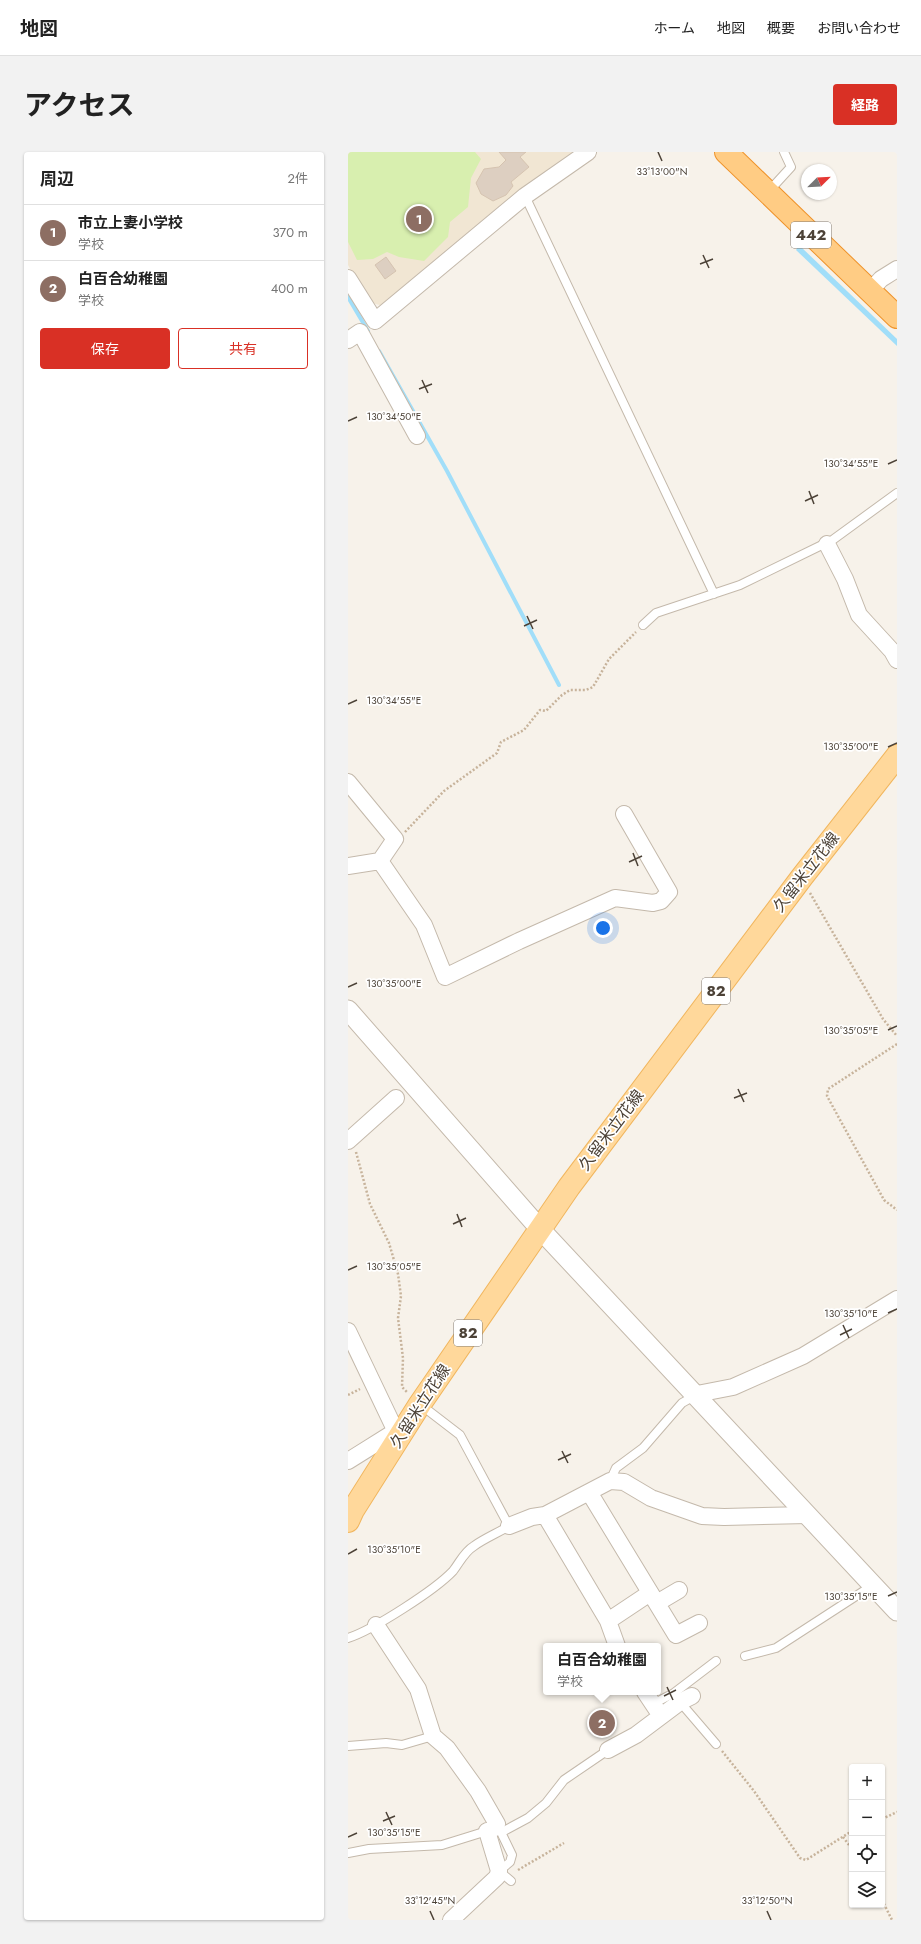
<!DOCTYPE html>
<html lang="ja">
<head>
<meta charset="utf-8">
<style>
  :root { --surface:#fff; --page:#f2f2f2; --text:#222; --muted:#767676; --line:#e0e0e0; --accent:#d93025 }
  body { margin:0; font-family:Jost,"Noto Sans JP",sans-serif; background:var(--page); color:var(--text) }
  .controls { position:absolute; right:12px; bottom:12px; display:grid; overflow:hidden; border-radius:4px; box-shadow:0 1px 3px #0004 }
  .controls button { width:36px; height:36px; display:grid; place-items:center; padding:0; border:0; border-bottom:1px solid var(--line); background:var(--surface); color:var(--text); font:20px sans-serif }
  .compass { position:absolute; left:453px; top:12px; width:36px; height:36px; border-radius:50%; background:var(--surface); box-shadow:0 1px 3px #0004; rotate:66deg }
  .you { position:absolute; left:255px; top:776px; width:14px; height:14px; margin:-10px; border:3px solid #fff; border-radius:50%; background:#1a73e8; box-shadow:0 0 0 6px #1a73e833 }
  .badge { display:grid; place-items:center; width:26px; height:26px; border-radius:50%; background:var(--accent); color:#fff; font-size:13px; font-weight:700 }
  .pin { position:absolute; translate:-50% -50%; border:2px solid #fff; box-shadow:0 1px 4px #0006 }
  .popup { position:absolute; left:195px; top:1491px; width:118px; height:52px; box-sizing:border-box; display:grid; place-content:center; border-radius:4px; background:var(--surface); filter:drop-shadow(0 1px 3px #0005); font-size:13px; white-space:nowrap; color:var(--muted) }
  .popup b { font-size:15px; color:var(--text) }
  .popup::after { content:''; position:absolute; left:50%; top:100%; margin-left:-8px; border:8px solid transparent; border-top-color:var(--surface) }
  .list { margin:0; padding:0; list-style:none }
  h2 { display:flex; justify-content:space-between; align-items:center; height:52px; margin:0; padding:0 16px; font-size:17px }
  h2 small { font-size:13px; font-weight:400; color:var(--muted) }
  .list li { display:grid; grid-template-columns:26px 1fr auto; gap:12px; align-items:center; box-sizing:border-box; height:56px; padding:0 16px; border-top:1px solid var(--line) }
  .list b { display:block; font-size:15px; white-space:nowrap }
  .list p { margin:0; font-size:13px; white-space:nowrap; color:var(--muted) }
  .list em { font-size:13px; font-style:normal; color:var(--muted) }
  .actions { display:flex; gap:8px; padding:12px 16px }
  .actions a { flex:1; padding:9px 0; border:1px solid var(--accent); border-radius:4px; text-align:center; font-size:14px; color:var(--accent) }
  .actions .main { background:var(--accent); color:#fff }
  .icon { flex:none; width:22px; height:22px; fill:none; stroke:currentColor; stroke-width:2; stroke-linecap:round; stroke-linejoin:round }
  .map { position:relative; flex:none; width:549px; height:1768px; overflow:hidden; border-radius:4px }
  header { display:flex; align-items:center; gap:24px; box-sizing:border-box; height:56px; padding:0 20px; background:var(--surface); border-bottom:1px solid var(--line) }
  header strong { font-size:19px }
  nav { display:flex; gap:22px; margin-inline-start:auto; font-size:14px }
  .intro { display:flex; align-items:center; justify-content:space-between; box-sizing:border-box; height:96px; padding:0 24px }
  h1 { margin:0; font-size:28px }
  .button { padding:10px 18px; border-radius:4px; background:var(--accent); color:#fff; font-size:14px; font-weight:700 }
  main { display:flex; gap:24px; padding:0 24px }
  aside { flex:1; background:var(--surface); border-radius:4px; box-shadow:0 1px 3px #0004 }
  .map>svg:first-child { display:block }
</style>
</head>
<body>
<header>
<strong>地図</strong>
<nav><a>ホーム</a><a>地図</a><a>概要</a><a>お問い合わせ</a></nav>
</header>
<div class="intro"><h1>アクセス</h1><a class="button">経路</a></div>
<main>
<aside>
<h2>周辺<small>2件</small></h2>
<ul class="list">
<li><span class="badge" style="background:#8d6e63">1</span><div><b>市立上妻小学校</b><p>学校</p></div><em>370 m</em></li>
<li><span class="badge" style="background:#8d6e63">2</span><div><b>白百合幼稚園</b><p>学校</p></div><em>400 m</em></li>
</ul>
<div class="actions"><a class="main">保存</a><a>共有</a></div>
</aside>
<div class="map">
<svg width="549" height="1768" viewBox="0 0 549 1768">
  <rect width="100%" height="100%" fill="#f7f2ea"/>
  <path fill="#f1e6d3" d="M 0,0 L 228,0 L 35,154 L 21,150 L 0,113 Z"/>
  <path fill="#d8efaf" d="M 0,0 L 127,0 L 133,7 L 123,26 L 120,55 L 102,70 L 100,85 L 76,109 L 51,105 L 39,100 L 25,107 L 9,108 L 0,90 Z"/>
  <path fill="#a1def9" d="M 451,93 L 549,187 L 549,194 L 448,98 Z"/>
  <g fill="none" stroke-linecap="round" stroke-linejoin="round">
    <path stroke="#a1def9" stroke-width="4" d="M 0,145 L 20,179
      M 31,199 L 99,319 L 211,533"/>
  </g>
  <path fill="#ddcfc1" stroke="#d5c3b0" d="M 151,0 L 178,0 L 172,5 L 181,15 L 163,30 L 165,34 L 158,43 L 145,49 L 133,42 L 128,31 L 136,17 L 151,15 L 158,8 Z
    M 38,105 L 48,119 L 37,127 L 27,113 Z"/>
  <g fill="none" stroke-linecap="round" stroke-linejoin="round">
    <defs>
      <path id="service" d="M 421,39 L 443,15 L 436,0
        M 177,44 L 366,442
        M 295,473 L 308,461 L 392,433 L 476,392 L 479,392 L 549,341
        M 262,1329 L 268,1316 L 295,1296 L 334,1251 L 348,1243
        M 0,1486 C 25,1478 87,1438 105,1419 C 112,1410 116,1400 126,1394 C 137,1386 150,1381 161,1374 L 112,1283 L 73,1253
        M 397,1504 L 428,1496 L 525,1433
        M 332,1550 L 368,1592
        M 305,1552 L 326,1541 L 368,1509
        M 0,1594 L 38,1591 L 54,1593 L 85,1584
        M 151,1676 L 164,1703 L 162,1710 L 151,1719 L 163,1729
        M 154,1680 L 180,1666 L 198,1651 L 216,1628 L 260,1598
        M 0,1701 L 21,1697 L 94,1693 L 139,1679"/>
      <path id="minor" d="M 0,126 L 27,169 L 177,44 L 240,0
        M 522,139 L 533,127 L 549,117
        M 0,188 L 12,180 L 69,284
        M 479,392 L 497,427 L 511,463 L 544,499 L 549,508
        M 0,630 L 47,687 L 32,709
        M 0,714 L 32,709 L 76,773 L 97,825 L 171,789 L 267,746 L 305,751 L 313,749 L 321,740 L 276,662
        M 0,989 L 48,946
        M 0,1179 L 51,1286
        M 349,1242 L 385,1235 L 455,1204 L 549,1147
        M 0,1309 L 48,1279
        M 241,1340 L 328,1483 L 351,1471
        M 197,1363 L 260,1469 L 269,1494
        M 161,1374 L 184,1365 L 197,1363 L 262,1329 L 276,1330 L 303,1346 L 354,1364 L 376,1365 L 460,1363
        M 309,1451 L 331,1438
        M 260,1469 L 302,1441
        M 28,1473 L 70,1537 L 85,1584 L 99,1596 L 130,1639 L 149,1672 L 145,1677 L 139,1679 L 151,1719 L 149,1725 L 103,1768
        M 297,1540 L 313,1564
        M 260,1598 L 288,1583 L 332,1550 L 344,1544"/>
      <path id="tertiary" d="M 0,858 L 192,1077 L 549,1459"/>
      <path id="primary" d="M 0,1369 L 5,1358 L 72,1252 L 221,1035 L 454,725 L 549,604"/>
      <path id="trunk" d="M 378,0 L 549,165"/>
    </defs>
    <use href="#service" stroke="#c4b9ab" stroke-width="10"/>
    <use href="#minor" stroke="#c4b9ab" stroke-width="18"/>
    <use href="#tertiary" stroke="#c4b9ab" stroke-width="21"/>
    <use href="#primary" stroke="#f1b65e" stroke-width="24"/>
    <use href="#trunk" stroke="#ef942c" stroke-width="24"/>
    <path stroke="#c7b39b" stroke-width="2.5" stroke-dasharray="2 2" stroke-linecap="butt" d="M 57,680 L 96,639 L 149,601 L 153,590 L 176,578 L 192,558 L 198,559 L 214,543 L 222,538 L 238,538 L 245,535 L 261,507 L 288,480
      M 462,741 L 535,867 L 549,884
      M 549,892 L 480,937 L 479,944 L 536,1048 L 549,1058
      M 8,1000 L 22,1052 L 41,1091 L 50,1122 L 53,1144 L 50,1166 L 55,1206 L 54,1235 L 60,1241
      M 0,1243 L 12,1237
      M 374,1599 L 406,1639 L 452,1706 L 458,1708 L 504,1679
      M 534,1667 L 549,1660
      M 495,1685 L 504,1697
      M 170,1718 L 216,1691
      M 534,1748 L 544,1768"/>
    <use href="#service" stroke="#fff" stroke-width="8"/>
    <use href="#minor" stroke="#fff" stroke-width="16"/>
    <use href="#tertiary" stroke="#fff" stroke-width="19"/>
    <use href="#primary" stroke="#ffd89b" stroke-width="22"/>
    <use href="#trunk" stroke="#ffcc84" stroke-width="22"/>
  </g>
  <path fill="none" stroke="#4c4237" stroke-width="1.5" d="M 310,0 L 314,9M 355,103 L 361,116M 352,112 L 365,107M 74,228 L 80,241M 71,237 L 84,232M 0,269 L 9,265M 540,312 L 549,308M 461,339 L 466,352M 457,349 L 470,343M 179,464 L 185,477M 176,474 L 189,468M 0,552 L 9,548M 540,595 L 549,591M 285,701 L 290,714M 281,710 L 294,704M 0,835 L 9,831M 540,878 L 549,874M 390,937 L 396,950M 386,946 L 399,941M 109,1062 L 114,1075M 105,1072 L 118,1066M 0,1118 L 9,1114M 540,1161 L 549,1157M 495,1173 L 501,1186M 492,1183 L 504,1177M 214,1299 L 220,1311M 210,1308 L 223,1302M 0,1402 L 9,1397M 540,1444 L 549,1440M 319,1535 L 325,1548M 316,1544 L 328,1538M 38,1660 L 44,1673M 35,1669 L 47,1664M 0,1685 L 9,1681M 82,1759 L 86,1768M 419,1759 L 423,1768"/>
  <g text-anchor="middle" dominant-baseline="central" stroke-width="3.5" stroke-linejoin="round" paint-order="stroke">
    <g fill="#fff" stroke="#827b73" stroke-width="1">
      <rect x="443" y="70" width="40" height="26" rx="3"/>
      <rect x="354" y="826" width="28" height="26" rx="3"/>
      <rect x="106" y="1168" width="28" height="26" rx="3"/>
    </g>
    <g font-size="15" font-weight="bold" fill="#4c4237">
      <text x="463" y="83">442</text>
      <text x="368" y="839">82</text>
      <text x="120" y="1181">82</text>
    </g>
    <g font-size="16" fill="#4c4237" stroke="#fff">
      <text transform="translate(458 720) rotate(-52)">久留米立花線</text>
      <text transform="translate(263 978) rotate(-53)">久留米立花線</text>
      <text transform="translate(72 1254) rotate(-57)">久留米立花線</text>
    </g>
  </g>
  <g font-size="10" text-anchor="middle" fill="#4c4237" stroke="#fff" stroke-width="3.5" stroke-linejoin="round" paint-order="stroke">
    <text x="314" y="23">33°13'00"N</text>
    <text x="46" y="268">130°34'50"E</text>
    <text x="503" y="315">130°34'55"E</text>
    <text x="46" y="552">130°34'55"E</text>
    <text x="503" y="598">130°35'00"E</text>
    <text x="46" y="835">130°35'00"E</text>
    <text x="503" y="882">130°35'05"E</text>
    <text x="46" y="1118">130°35'05"E</text>
    <text x="503" y="1165">130°35'10"E</text>
    <text x="46" y="1401">130°35'10"E</text>
    <text x="503" y="1448">130°35'15"E</text>
    <text x="46" y="1684">130°35'15"E</text>
    <text x="82" y="1752">33°12'45"N</text>
    <text x="419" y="1752">33°12'50"N</text>
  </g>
</svg>
<div class="controls">
<button>+</button>
<button>−</button>
<button><svg class="icon" aria-label="locate" viewBox="0 0 24 24"><circle cx="12" cy="12" r="6"/><path d="M12 2v4M12 18v4M2 12h4M18 12h4"/></svg></button>
<button><svg class="icon" aria-label="layers" viewBox="0 0 24 24"><path d="M12 4l9 5-9 5-9-5zM3 14l9 5 9-5"/></svg></button>
</div>
<svg class="compass" viewBox="-18 -18 36 36"><path d="M0-13l5 13h-10z" fill="#e53935"/><path d="M0 13l5-13h-10z" fill="#767676"/></svg>
<div class="you"></div>
<div class="pin badge" style="left:71px;top:67px;background:#8d6e63">1</div>
<div class="pin badge" style="left:254px;top:1571px;background:#8d6e63">2</div>
<div class="popup"><b>白百合幼稚園</b>学校</div>
</div>
</main>
</body>
</html>
